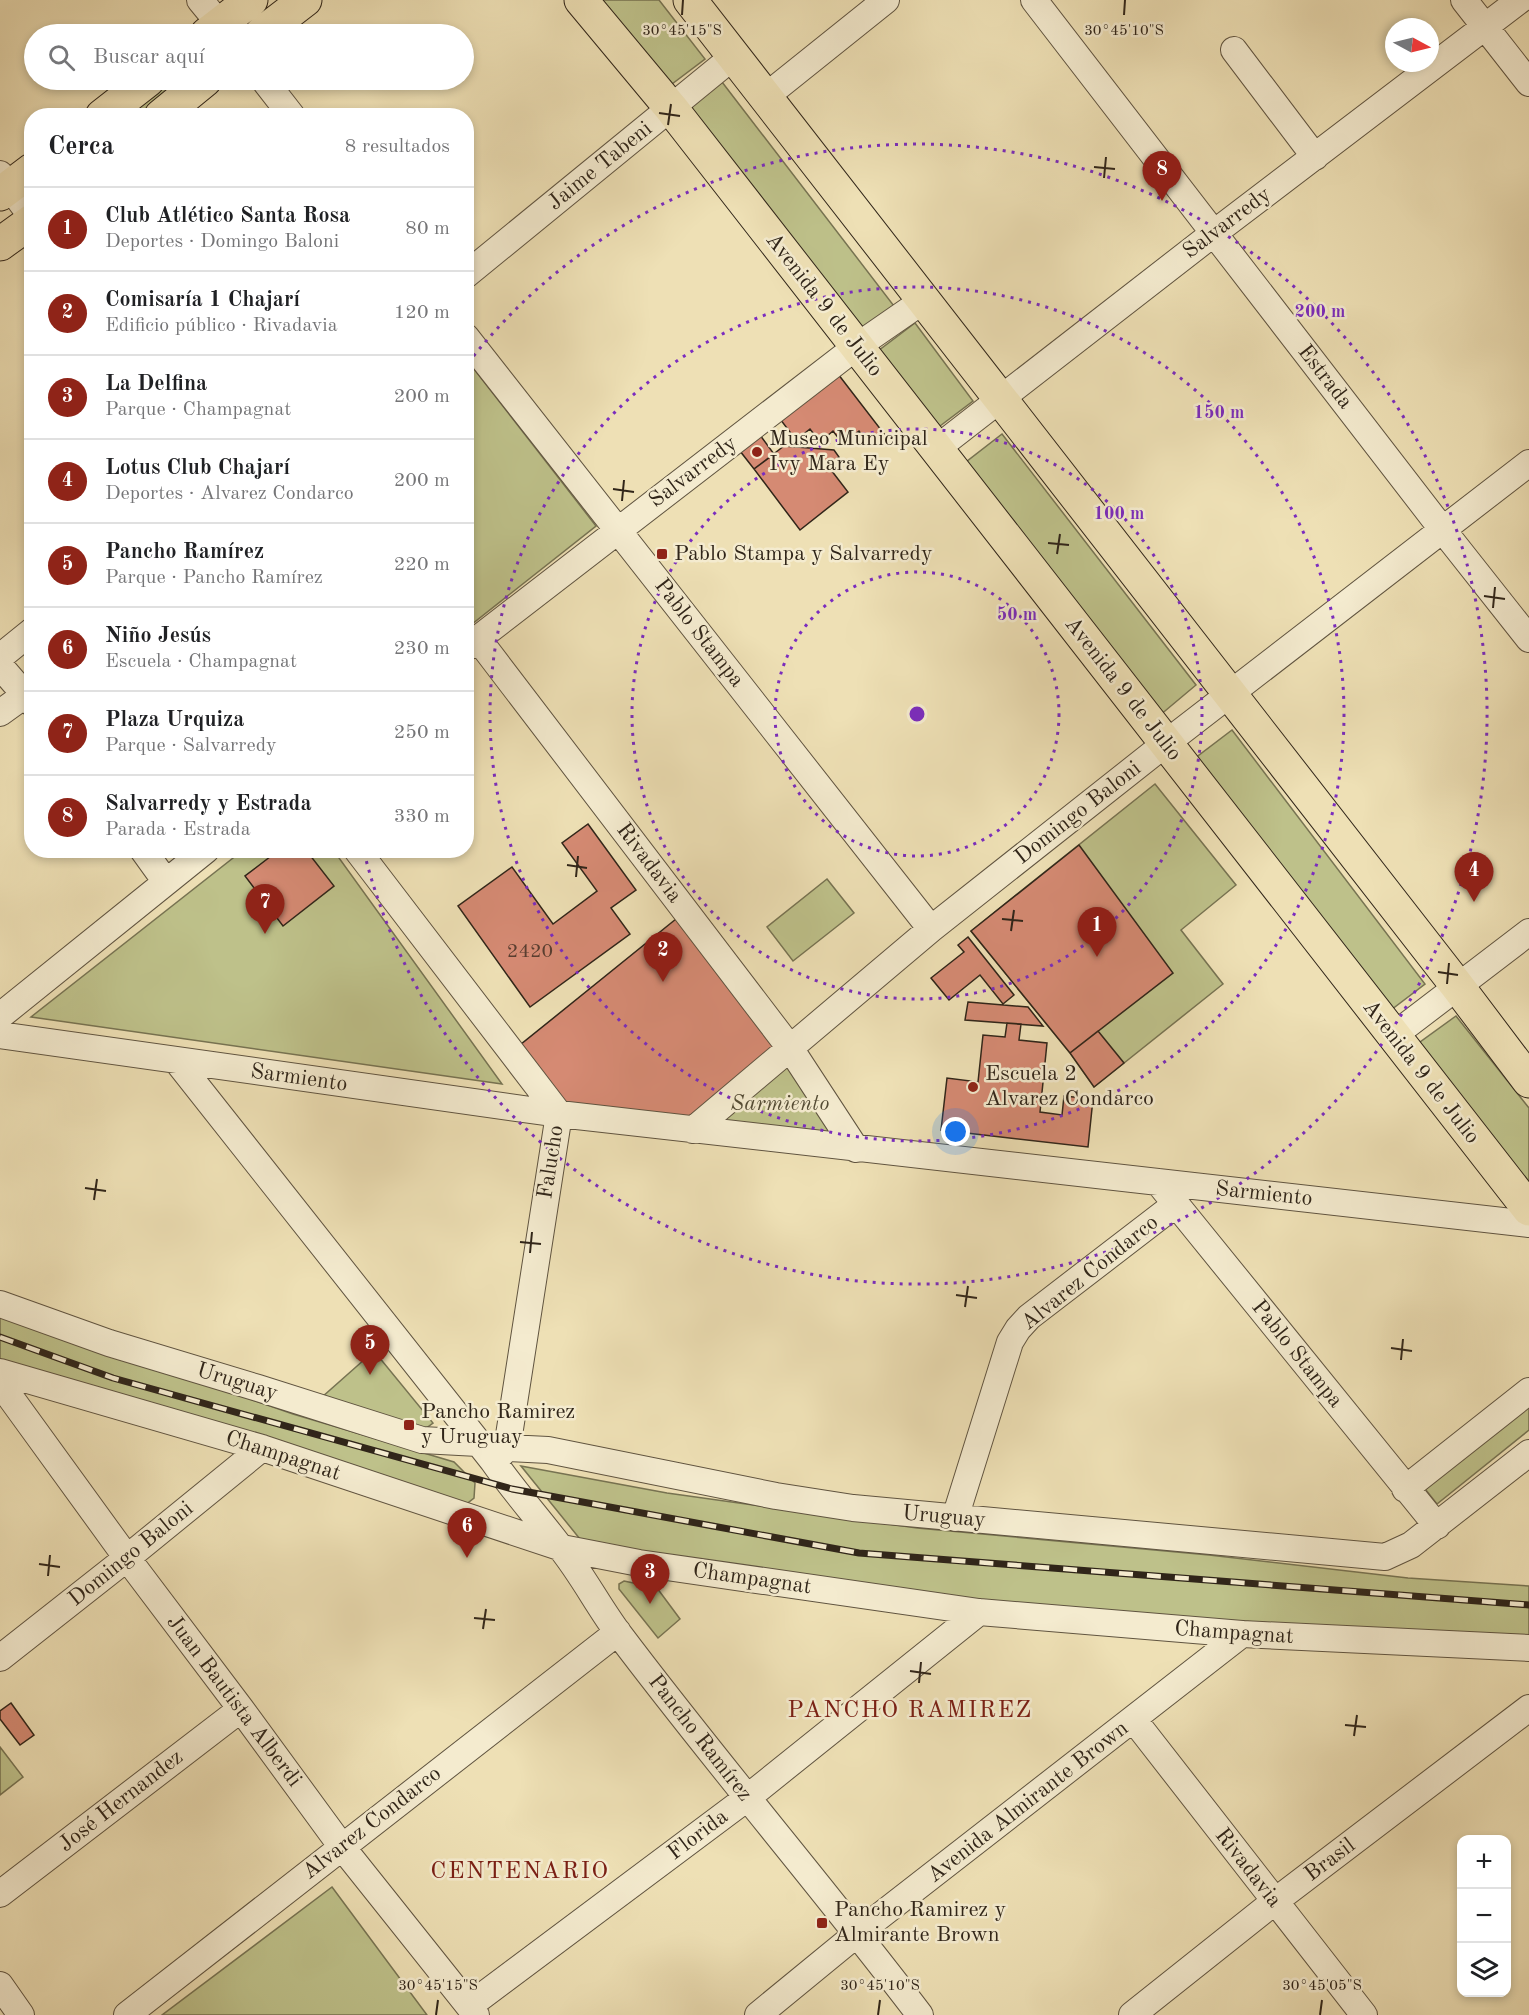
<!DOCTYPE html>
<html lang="es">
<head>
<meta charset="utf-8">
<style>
  :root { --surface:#fff; --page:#f2f2f2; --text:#202124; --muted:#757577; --line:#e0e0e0; --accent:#8f2418 }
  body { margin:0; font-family:"Old Standard TT",serif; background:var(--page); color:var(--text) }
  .controls { position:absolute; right:18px; bottom:18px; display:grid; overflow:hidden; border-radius:12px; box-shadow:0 3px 9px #0003 }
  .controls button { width:54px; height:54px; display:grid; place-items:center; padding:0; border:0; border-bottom:2px solid var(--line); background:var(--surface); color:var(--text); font:30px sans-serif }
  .compass { position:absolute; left:1385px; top:18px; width:54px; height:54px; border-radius:50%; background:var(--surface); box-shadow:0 3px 9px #0003; rotate:97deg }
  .you { position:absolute; left:956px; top:1132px; width:21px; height:21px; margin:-15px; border:4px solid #fff; border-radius:50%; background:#1a73e8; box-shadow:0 0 0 9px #1a73e833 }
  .badge { display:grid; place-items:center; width:39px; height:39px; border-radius:50%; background:var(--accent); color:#fff; font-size:20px; font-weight:700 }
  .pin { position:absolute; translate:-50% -50px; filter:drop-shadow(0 2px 3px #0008) }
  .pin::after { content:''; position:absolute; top:32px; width:21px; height:18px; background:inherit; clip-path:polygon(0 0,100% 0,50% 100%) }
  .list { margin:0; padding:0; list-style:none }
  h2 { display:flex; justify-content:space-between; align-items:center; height:78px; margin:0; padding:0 24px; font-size:26px }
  h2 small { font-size:20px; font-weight:400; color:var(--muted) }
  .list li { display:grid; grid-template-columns:39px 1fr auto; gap:18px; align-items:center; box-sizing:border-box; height:84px; padding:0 24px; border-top:2px solid var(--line) }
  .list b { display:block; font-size:22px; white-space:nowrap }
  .list p { margin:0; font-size:20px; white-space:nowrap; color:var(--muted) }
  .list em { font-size:20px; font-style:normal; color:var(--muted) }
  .icon { flex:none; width:33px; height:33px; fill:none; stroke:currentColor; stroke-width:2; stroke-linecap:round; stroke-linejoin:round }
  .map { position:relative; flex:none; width:1529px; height:2015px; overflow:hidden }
  .search { position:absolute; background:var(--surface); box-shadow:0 3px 9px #0003; left:24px; top:24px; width:450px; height:66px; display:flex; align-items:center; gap:15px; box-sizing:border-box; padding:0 21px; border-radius:33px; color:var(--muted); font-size:22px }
  .panel { position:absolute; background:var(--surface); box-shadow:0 3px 9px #0003; left:24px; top:108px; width:450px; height:750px; border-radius:24px }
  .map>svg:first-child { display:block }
</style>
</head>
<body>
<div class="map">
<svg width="1529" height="2015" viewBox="0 0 1529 2015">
  <rect width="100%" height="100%" fill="#eee0b5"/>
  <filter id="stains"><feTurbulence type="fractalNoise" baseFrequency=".00333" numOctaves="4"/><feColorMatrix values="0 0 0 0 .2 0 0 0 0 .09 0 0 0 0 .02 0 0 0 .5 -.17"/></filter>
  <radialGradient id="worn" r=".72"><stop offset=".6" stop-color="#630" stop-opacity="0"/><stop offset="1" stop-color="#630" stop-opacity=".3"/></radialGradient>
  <path fill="#bec18a" stroke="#777352" stroke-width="1.5" d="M 602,0 L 659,0 L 705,59 L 668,87 Z
    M 168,80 L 195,80 L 148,115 L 121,116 Z
    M 722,82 L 894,306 L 858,334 L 686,110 Z
    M 915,323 L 973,401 L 936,429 L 878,351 Z
    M 467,360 L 596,526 L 467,628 L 466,628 Z
    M 1002,434 L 1196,685 L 1159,716 L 966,462 Z
    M 1232,730 L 1425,984 L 1387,1013 L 1194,759 Z
    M 1155,784 L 1236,885 L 1181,930 L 1223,984 L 1094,1087 L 1070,1053 L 971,931 Z
    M 242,851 L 334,851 L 502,1084 L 31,1017 Z
    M 827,879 L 854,913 L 793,961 L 767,927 Z
    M 1456,1016 L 1529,1108 L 1529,1192 L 1416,1045 Z
    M 789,1055 L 848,1144 L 702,1128 Z
    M 0,1312 L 293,1414 L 454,1462 L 475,1483 L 474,1498 L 460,1509 L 111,1398 L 0,1359 Z
    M 374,1351 L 433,1423 L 421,1432 L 321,1398 Z
    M 1529,1402 L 1529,1430 L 1437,1504 L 1422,1485 Z
    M 521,1466 L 667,1493 L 917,1528 L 1209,1555 L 1408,1578 L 1529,1586 L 1529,1639 L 1176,1617 L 893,1593 L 584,1544 Z
    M 624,1581 L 657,1588 L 680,1619 L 658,1638 L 619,1589 L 619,1584 Z
    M 0,1747 L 23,1777 L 0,1795 Z
    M 332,1887 L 427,2015 L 162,2015 Z"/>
  <path fill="#d58a73" stroke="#302519" stroke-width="1.5" d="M 838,374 L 885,435 L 870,446 L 859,431 L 843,444 L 833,431 L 820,442 L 810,429 L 796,440 L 780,419 Z
    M 760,435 L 774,454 L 754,469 L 740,451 Z
    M 784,446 L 834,450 L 839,457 L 828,466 L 848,492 L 800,530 L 754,469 Z
    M 588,824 L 636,890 L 611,908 L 630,934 L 530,1007 L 458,906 L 512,867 L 553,924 L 597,891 L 562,843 Z
    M 1079,845 L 1173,973 L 1070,1053 L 971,931 Z
    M 279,850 L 306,850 L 334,886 L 283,926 L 245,876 Z
    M 676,919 L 781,1047 L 691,1121 L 564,1107 L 520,1045 Z
    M 968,937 L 1014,995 L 1003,1004 L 980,975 L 949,1000 L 931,978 L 964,952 L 958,945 Z
    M 968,1002 L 1028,1007 L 1043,1026 L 965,1020 Z
    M 1007,1023 L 1021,1024 L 1019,1040 L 1047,1043 L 1040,1112 L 1062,1115 L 1064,1096 L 1093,1099 L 1088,1147 L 941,1130 L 947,1078 L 978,1082 L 983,1035 L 1005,1037 Z
    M 1098,1031 L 1124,1063 L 1094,1087 L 1070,1053 Z
    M 11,1703 L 34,1735 L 20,1745 L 0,1719 L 0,1711 Z"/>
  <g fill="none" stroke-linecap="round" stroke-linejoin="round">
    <defs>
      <path id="minor" d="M 200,0 L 228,34
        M 1034,0 L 1442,529 L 1529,639
        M 1464,0 L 1529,83
        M 1234,50 L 1315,157
        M 264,80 L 292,116
        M 765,97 L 886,0
        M 0,174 L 32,217
        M 466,275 L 734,56
        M 466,337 L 931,929
        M 936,449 L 1214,233 L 1520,0
        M 478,639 L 790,1048 L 856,1149
        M 466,648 L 856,347 L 924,300
        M 0,657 L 32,631
        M 0,666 L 32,703
        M 0,713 L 25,695
        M 143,850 L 166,882
        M 357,850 L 559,1114 L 507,1448 L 495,1460
        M 0,1016 L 206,850
        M 0,1035 L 559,1114 L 1529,1224
        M 1393,1036 L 1529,932
        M 176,1060 L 493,1461 C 514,1491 538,1518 560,1547 C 582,1574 598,1606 619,1634 C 716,1763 822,1886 920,2015
        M 693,1130 L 931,929 L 1165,744 L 1529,463
        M 1158,1182 L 1437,1526
        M 0,1304 L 109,1343 L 258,1388 L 422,1440 L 478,1443
        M 0,1372 L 262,1448 L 562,1548 L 639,1563 L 979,1612 L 1242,1634 L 1529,1648
        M 0,1383 L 127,1558 L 241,1709 L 342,1847 L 476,2015
        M 507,1448 L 548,1450 L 776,1496 L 853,1508 L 1385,1557 L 1411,1545 L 1529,1453
        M 1405,1489 L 1529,1391
        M 955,1518 L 1010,1342 L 1018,1329 L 1029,1317 L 1176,1204
        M 0,1658 L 127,1558 L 262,1448
        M 1134,1720 L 1364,2015
        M 0,1894 L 241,1709
        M 0,1985 L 21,2015
        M 469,2006 L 747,1798 L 979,1612
        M 127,2015 L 618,1632
        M 758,2015 L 858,1933 L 1242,1634
        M 1132,2015 L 1274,1902 L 1529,1708"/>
      <path id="major" d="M 581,0 L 671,108 L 1529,1209
        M 690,0 L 1458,987 L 1529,1081
        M 207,34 L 251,0
        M 261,34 L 305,0
        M 102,116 L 148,80
        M 161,116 L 205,80
        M 0,194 L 32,170
        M 0,244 L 32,221"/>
    </defs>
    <use href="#minor" stroke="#605440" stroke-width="28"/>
    <use href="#major" stroke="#302519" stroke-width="35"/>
    <use href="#minor" stroke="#f4ebcf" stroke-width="26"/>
    <use href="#major" stroke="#eee0b5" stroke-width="33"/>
    <defs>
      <path id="rail" d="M 0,1337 L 113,1378 L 512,1489 L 859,1553 L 1529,1605"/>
    </defs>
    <use href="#rail" stroke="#302519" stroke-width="7"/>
    <use href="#rail" stroke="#f4ebcf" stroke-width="4.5" stroke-dasharray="14" stroke-linecap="butt"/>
  </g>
  <path fill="none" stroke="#302519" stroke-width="2" d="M 682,15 L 683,0M 1124,15 L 1125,0M 659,113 L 680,116M 668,125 L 671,104M 1094,167 L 1115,169M 1104,178 L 1106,157M 613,489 L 634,492M 622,501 L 624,480M 1048,543 L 1069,545M 1057,554 L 1060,534M 1484,596 L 1505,599M 1493,608 L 1495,587M 567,865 L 587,868M 576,877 L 578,856M 1002,919 L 1023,921M 1011,931 L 1014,910M 1438,972 L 1458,975M 1447,984 L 1449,963M 85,1188 L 106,1191M 94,1200 L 97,1179M 520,1242 L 541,1244M 530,1253 L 532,1232M 956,1295 L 977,1298M 965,1307 L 968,1286M 1391,1348 L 1412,1351M 1401,1360 L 1403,1339M 39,1564 L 60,1567M 48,1576 L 50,1555M 474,1618 L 495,1620M 483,1629 L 486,1609M 910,1671 L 931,1674M 919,1683 L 921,1662M 1345,1725 L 1366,1727M 1354,1736 L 1357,1715M 436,2015 L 438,2000M 878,2015 L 880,2000M 1320,2015 L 1322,2000"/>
  <g fill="none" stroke="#7b2cbf" stroke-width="3" stroke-dasharray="3 6">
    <circle cx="917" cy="714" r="142"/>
    <circle cx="917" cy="714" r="285"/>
    <circle cx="917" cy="714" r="427"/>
    <path d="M468 363A570 570 0 1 1 364 852"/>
  </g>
  <g fill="#8f2418" stroke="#f4ebcf" stroke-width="2">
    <circle cx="757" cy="452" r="6"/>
    <rect x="656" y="548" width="12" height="12" rx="3"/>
    <circle cx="973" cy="1087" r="6"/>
    <rect x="403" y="1419" width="12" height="12" rx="3"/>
    <rect x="816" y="1917" width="12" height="12" rx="3"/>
  </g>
  <g text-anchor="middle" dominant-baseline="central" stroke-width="5" stroke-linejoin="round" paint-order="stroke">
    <g font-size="20" fill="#593e30">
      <text x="530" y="952">2420</text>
    </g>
    <g font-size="22" fill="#302519" stroke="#f4ebcf">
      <text transform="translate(600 166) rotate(-39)">Jaime Tabeni</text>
      <text transform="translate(1227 223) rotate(-37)">Salvarredy</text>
      <text transform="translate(824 305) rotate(52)">Avenida 9 de Julio</text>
      <text transform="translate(1325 377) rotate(52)">Estrada</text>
      <text transform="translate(693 472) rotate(-37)">Salvarredy</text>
      <text transform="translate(699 633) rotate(52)">Pablo Stampa</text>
      <text transform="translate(1123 689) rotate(52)">Avenida 9 de Julio</text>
      <text transform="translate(1078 813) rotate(-38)">Domingo Baloni</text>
      <text transform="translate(649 863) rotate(53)">Rivadavia</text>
      <text transform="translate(1421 1072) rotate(52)">Avenida 9 de Julio</text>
      <text transform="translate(299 1078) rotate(8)">Sarmiento</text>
      <text transform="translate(551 1162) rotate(-81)">Falucho</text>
      <text transform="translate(1264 1194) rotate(6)">Sarmiento</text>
      <text transform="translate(1090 1273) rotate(-39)">Alvarez Condarco</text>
      <text transform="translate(1297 1354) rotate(51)">Pablo Stampa</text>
      <text transform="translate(237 1382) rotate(17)">Uruguay</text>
      <text transform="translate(283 1456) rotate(18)">Champagnat</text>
      <text transform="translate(944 1517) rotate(5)">Uruguay</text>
      <text transform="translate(131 1554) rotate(-39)">Domingo Baloni</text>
      <text transform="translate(752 1579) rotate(8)">Champagnat</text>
      <text transform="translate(1234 1633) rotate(4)">Champagnat</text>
      <text transform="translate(234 1701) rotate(53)">Juan Bautista Alberdi</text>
      <text transform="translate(700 1738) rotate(52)">Pancho Ramírez</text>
      <text transform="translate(121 1801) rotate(-38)">José Hernandez</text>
      <text transform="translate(1028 1802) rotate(-38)">Avenida Almirante Brown</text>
      <text transform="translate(372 1823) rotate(-38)">Alvarez Condarco</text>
      <text transform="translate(698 1835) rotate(-37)">Florida</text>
      <text transform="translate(1330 1860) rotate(-37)">Brasil</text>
      <text transform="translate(1248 1868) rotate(52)">Rivadavia</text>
    </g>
    <g font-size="22" fill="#302519" stroke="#f4ebcf" text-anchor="start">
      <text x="769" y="439">Museo Municipal<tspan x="769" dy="25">Ivy Mara Ey</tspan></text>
      <text x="674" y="554">Pablo Stampa y Salvarredy</text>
      <text x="985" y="1074">Escuela 2<tspan x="985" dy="25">Alvarez Condarco</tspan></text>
      <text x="421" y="1412">Pancho Ramirez<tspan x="421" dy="25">y Uruguay</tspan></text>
      <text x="834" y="1910">Pancho Ramirez y<tspan x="834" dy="25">Almirante Brown</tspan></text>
    </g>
    <g font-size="22" font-style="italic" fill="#544c35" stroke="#f4ebcf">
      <text x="780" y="1104">Sarmiento</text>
    </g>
    <g font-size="24" letter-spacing="1.5" fill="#7a1f14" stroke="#f4ebcf">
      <text x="910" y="1711">PANCHO RAMIREZ</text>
      <text x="520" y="1872">CENTENARIO</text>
    </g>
  </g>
  <g font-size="15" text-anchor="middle" fill="#302519" stroke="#f4ebcf" stroke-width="5" stroke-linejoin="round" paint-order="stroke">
    <text x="682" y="35">30°45'15"S</text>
    <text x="1124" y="35">30°45'10"S</text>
    <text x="438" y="1990">30°45'15"S</text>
    <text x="880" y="1990">30°45'10"S</text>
    <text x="1322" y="1990">30°45'05"S</text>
  </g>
  <circle cx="917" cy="714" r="9" fill="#7b2cbf" stroke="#f4ebcf" stroke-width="3"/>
  <g font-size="18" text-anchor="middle" font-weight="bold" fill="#7b2cbf" stroke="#f4ebcf" stroke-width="5" stroke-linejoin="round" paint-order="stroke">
    <text x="1320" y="317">200 m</text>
    <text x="1219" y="418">150 m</text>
    <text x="1119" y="519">100 m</text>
    <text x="1017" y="620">50 m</text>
  </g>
  <rect width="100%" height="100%" filter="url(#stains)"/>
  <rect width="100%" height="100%" fill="url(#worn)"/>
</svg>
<div class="controls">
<button>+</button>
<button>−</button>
<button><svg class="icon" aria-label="layers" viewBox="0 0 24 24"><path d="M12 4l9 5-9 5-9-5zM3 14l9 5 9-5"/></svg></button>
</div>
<svg class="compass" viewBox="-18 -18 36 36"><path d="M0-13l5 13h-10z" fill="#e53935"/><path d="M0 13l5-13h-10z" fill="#757577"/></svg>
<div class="you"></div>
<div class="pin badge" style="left:1097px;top:957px">1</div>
<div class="pin badge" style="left:663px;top:982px">2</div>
<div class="pin badge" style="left:650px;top:1604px">3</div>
<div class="pin badge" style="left:1474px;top:902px">4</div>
<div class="pin badge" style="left:370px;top:1375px">5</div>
<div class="pin badge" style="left:467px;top:1558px">6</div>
<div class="pin badge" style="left:265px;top:934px">7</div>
<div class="pin badge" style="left:1162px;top:201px">8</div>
<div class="search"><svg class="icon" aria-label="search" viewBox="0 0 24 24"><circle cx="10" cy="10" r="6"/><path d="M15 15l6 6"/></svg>Buscar aquí</div>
<section class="panel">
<h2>Cerca<small>8 resultados</small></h2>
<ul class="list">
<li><span class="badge">1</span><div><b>Club Atlético Santa Rosa</b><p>Deportes · Domingo Baloni</p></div><em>80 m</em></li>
<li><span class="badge">2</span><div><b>Comisaría 1 Chajarí</b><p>Edificio público · Rivadavia</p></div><em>120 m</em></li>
<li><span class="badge">3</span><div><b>La Delfina</b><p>Parque · Champagnat</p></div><em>200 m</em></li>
<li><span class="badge">4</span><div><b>Lotus Club Chajarí</b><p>Deportes · Alvarez Condarco</p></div><em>200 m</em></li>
<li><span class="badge">5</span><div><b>Pancho Ramírez</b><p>Parque · Pancho Ramírez</p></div><em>220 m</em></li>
<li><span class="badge">6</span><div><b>Niño Jesús</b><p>Escuela · Champagnat</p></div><em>230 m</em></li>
<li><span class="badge">7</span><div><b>Plaza Urquiza</b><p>Parque · Salvarredy</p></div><em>250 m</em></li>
<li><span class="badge">8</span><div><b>Salvarredy y Estrada</b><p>Parada · Estrada</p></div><em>330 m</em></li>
</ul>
</section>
</div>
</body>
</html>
